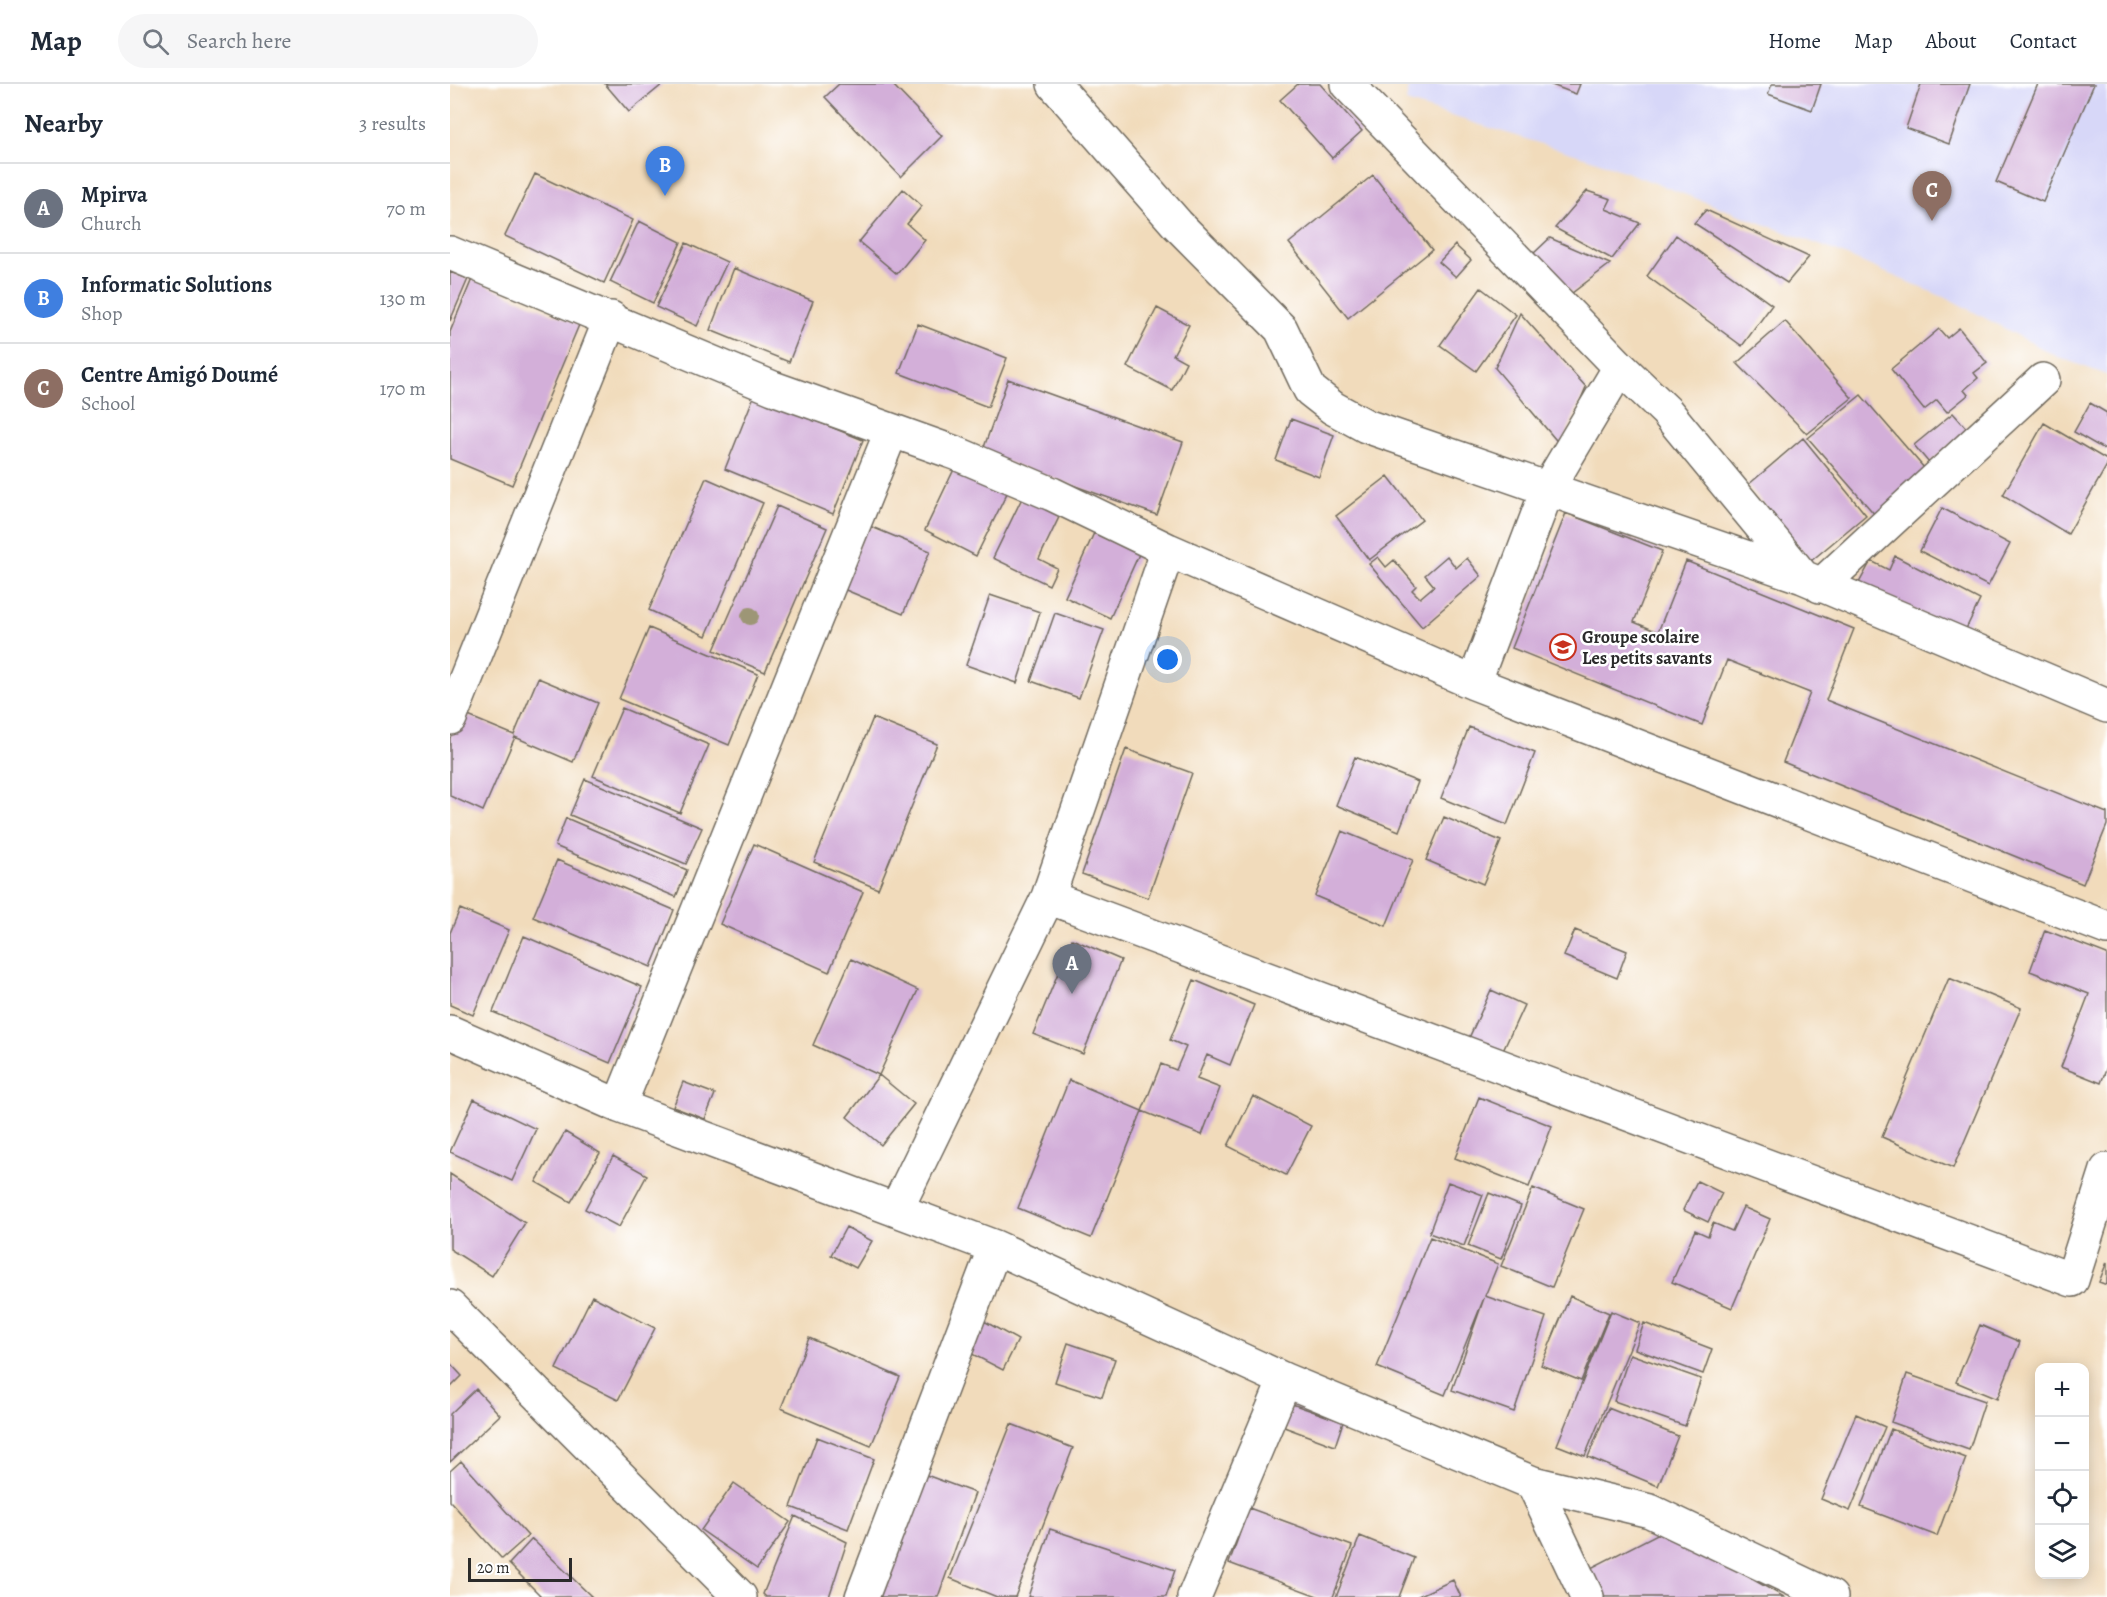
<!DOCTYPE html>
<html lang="en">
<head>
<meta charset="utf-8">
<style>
  :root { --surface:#fff; --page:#f6f6f7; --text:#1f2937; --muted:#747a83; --line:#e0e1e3; --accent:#0b8043 }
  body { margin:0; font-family:Alegreya,serif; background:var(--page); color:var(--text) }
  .controls { position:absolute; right:18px; bottom:18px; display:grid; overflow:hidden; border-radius:12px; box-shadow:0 3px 15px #0003 }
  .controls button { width:54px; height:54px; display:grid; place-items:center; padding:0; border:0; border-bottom:2px solid var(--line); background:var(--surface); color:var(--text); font:30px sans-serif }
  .scale { position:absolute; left:18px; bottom:15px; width:104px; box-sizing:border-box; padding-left:6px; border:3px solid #2b2b2b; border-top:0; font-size:16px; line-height:21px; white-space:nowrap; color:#2b2b2b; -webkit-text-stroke:4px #fff; paint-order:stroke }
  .you { position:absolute; left:718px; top:576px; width:21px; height:21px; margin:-15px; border:4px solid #fff; border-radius:50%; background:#1a73e8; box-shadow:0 0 0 9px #1a73e833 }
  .badge { display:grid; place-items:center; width:39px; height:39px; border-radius:50%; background:var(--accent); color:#fff; font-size:20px; font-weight:700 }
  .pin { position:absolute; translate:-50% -50px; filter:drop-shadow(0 2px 3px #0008) }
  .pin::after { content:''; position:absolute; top:32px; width:21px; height:18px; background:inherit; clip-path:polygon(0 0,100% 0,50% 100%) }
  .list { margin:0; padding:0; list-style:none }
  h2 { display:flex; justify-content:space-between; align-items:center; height:78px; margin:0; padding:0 24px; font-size:26px }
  h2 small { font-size:20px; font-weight:400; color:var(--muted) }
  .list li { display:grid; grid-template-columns:39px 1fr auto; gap:18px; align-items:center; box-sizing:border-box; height:90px; padding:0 24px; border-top:2px solid var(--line) }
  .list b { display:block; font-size:22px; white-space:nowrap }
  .list p { margin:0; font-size:20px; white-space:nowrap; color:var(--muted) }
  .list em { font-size:20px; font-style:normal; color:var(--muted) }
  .icon { flex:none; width:33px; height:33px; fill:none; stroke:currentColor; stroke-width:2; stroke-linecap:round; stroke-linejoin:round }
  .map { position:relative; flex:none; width:1657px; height:1513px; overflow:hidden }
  header { display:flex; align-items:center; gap:36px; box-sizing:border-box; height:84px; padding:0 30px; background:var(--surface); border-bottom:2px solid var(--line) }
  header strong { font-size:28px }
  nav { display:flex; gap:33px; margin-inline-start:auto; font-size:21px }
  .search { width:420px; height:54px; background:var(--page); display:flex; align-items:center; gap:15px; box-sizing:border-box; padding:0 21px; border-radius:33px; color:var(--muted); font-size:22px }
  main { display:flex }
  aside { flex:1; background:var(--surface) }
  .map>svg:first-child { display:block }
</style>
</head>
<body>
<header>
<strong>Map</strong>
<div class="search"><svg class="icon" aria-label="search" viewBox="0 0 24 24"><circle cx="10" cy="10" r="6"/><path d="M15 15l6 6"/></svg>Search here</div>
<nav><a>Home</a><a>Map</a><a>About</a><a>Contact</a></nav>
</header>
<main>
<aside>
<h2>Nearby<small>3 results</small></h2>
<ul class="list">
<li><span class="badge" style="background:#6b7280">A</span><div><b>Mpirva</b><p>Church</p></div><em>70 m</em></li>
<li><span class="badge" style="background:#3f7fe0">B</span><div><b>Informatic Solutions</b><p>Shop</p></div><em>130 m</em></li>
<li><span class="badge" style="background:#8d6e63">C</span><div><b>Centre Amigó Doumé</b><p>School</p></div><em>170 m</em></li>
</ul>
</aside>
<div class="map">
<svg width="1657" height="1513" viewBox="0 0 1657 1513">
  <rect width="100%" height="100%" fill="#fff"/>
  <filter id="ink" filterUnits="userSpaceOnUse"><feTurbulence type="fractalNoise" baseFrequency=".0167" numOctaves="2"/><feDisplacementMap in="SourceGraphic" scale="12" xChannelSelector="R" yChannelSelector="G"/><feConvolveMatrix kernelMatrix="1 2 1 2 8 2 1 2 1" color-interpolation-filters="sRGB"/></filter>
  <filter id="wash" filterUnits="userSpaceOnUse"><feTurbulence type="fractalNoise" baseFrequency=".008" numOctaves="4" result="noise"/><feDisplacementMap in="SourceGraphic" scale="24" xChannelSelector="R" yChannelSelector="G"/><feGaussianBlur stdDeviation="1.35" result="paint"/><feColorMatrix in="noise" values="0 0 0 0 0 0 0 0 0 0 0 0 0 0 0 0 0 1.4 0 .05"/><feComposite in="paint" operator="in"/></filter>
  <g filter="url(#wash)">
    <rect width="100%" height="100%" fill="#f1dbbb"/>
    <path fill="#d7d7f8" d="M 959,0 L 1657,0 L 1657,291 L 1608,273 L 1505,218 L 1383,166 L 1144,76 L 956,18 Z"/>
    <g id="blocks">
      <path fill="#d3afd9" d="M 155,0 L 213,0 L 179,28 Z
        M 389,0 L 442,0 L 492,52 L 451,93 L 375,13 Z
        M 848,0 L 870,0 L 912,47 L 882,74 L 830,16 Z
        M 1099,0 L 1130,0 L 1126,10 Z
        M 1322,0 L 1371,0 L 1362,26 L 1318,10 Z
        M 1471,0 L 1520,0 L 1499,60 L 1456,44 Z
        M 1588,0 L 1644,0 L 1593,118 L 1546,98 Z
        M 85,90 L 183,136 L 154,199 L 55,152 Z
        M 923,91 L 982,166 L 898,234 L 839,159 Z
        M 453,105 L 472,122 L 457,140 L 475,156 L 447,190 L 409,158 Z
        M 1137,107 L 1161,115 L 1156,125 L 1190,139 L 1162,175 L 1105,144 Z
        M 1256,126 L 1359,173 L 1337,199 L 1244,139 Z
        M 189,137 L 231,158 L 203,219 L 160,198 Z
        M 1226,151 L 1322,221 L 1292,262 L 1197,192 Z
        M 1100,154 L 1160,180 L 1122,209 L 1083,170 Z
        M 236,159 L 277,178 L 247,242 L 206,223 Z
        M 1005,161 L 1021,176 L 1006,193 L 989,178 Z
        M 284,184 L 363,217 L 339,278 L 260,246 Z
        M 0,188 L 18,195 L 0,237 Z
        M 22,195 L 129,241 L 62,401 L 0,375 L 0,248 Z
        M 1031,204 L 1066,231 L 1026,287 L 990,261 Z
        M 707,224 L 739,241 L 723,271 L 736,278 L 722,306 L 677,283 Z
        M 1070,229 L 1136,303 L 1111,362 L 1045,284 Z
        M 1335,237 L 1402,314 L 1357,350 L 1287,279 Z
        M 468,240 L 557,274 L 538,323 L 449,289 Z
        M 1509,244 L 1537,279 L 1524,289 L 1528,294 L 1514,306 L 1518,311 L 1497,328 L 1487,316 L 1474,326 L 1441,285 L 1489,245 L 1497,254 Z
        M 558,295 L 733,358 L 707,431 L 532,369 Z
        M 1411,311 L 1481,392 L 1427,433 L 1358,354 Z
        M 304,312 L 413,356 L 383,430 L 275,385 Z
        M 1640,319 L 1657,329 L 1657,367 L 1624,348 Z
        M 1503,329 L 1518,346 L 1479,379 L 1464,361 Z
        M 841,335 L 884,351 L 869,393 L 826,376 Z
        M 1594,339 L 1657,376 L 1657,381 L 1618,450 L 1553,411 Z
        M 1353,354 L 1416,431 L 1361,477 L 1298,401 Z
        M 508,377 L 560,403 L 526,472 L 475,446 Z
        M 938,392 L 972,436 L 919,476 L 886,432 Z
        M 256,394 L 313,419 L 256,552 L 199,526 Z
        M 574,410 L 611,429 L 589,475 L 607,484 L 599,501 L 543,474 Z
        M 327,422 L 377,444 L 315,588 L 264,566 Z
        M 1492,424 L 1560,460 L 1538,502 L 1470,467 Z
        M 1116,429 L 1212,467 L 1184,538 L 1208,548 L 1236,477 L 1404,545 L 1376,616 L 1657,729 L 1657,741 L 1633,800 L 1333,678 L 1360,609 L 1277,576 L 1252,641 L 1062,564 Z
        M 417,441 L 480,467 L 453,530 L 391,504 Z
        M 644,449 L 689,470 L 660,534 L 615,513 Z
        M 997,472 L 1006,484 L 1017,474 L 1031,492 L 972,543 L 919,480 L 928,473 L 936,483 L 944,476 L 966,502 L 962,506 L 970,514 L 984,502 L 975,491 Z
        M 1445,472 L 1530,516 L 1513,551 L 1409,499 L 1421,477 L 1439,486 Z
        M 540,511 L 590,528 L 567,599 L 516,581 Z
        M 605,529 L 654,546 L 629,614 L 581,597 Z
        M 199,544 L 308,590 L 279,661 L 169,615 Z
        M 88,594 L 148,619 L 123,678 L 65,653 L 33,727 L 0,712 L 0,654 L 11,629 L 64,651 Z
        M 172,624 L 259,661 L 230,729 L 143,692 Z
        M 423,634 L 487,660 L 428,805 L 364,778 Z
        M 1019,643 L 1085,669 L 1057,741 L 991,714 Z
        M 676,665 L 742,689 L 698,814 L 632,790 Z
        M 905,673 L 968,698 L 949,747 L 886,721 Z
        M 135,695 L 252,744 L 236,780 L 120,731 Z
        M 994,733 L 1051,757 L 1033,800 L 976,776 Z
        M 116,734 L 237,786 L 226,813 L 105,762 Z
        M 892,747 L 963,776 L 936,842 L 865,812 Z
        M 304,760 L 413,808 L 379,888 L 270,840 Z
        M 107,776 L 224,826 L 201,883 L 83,833 Z
        M 10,825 L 59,846 L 23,931 L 0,921 L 0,849 Z
        M 1125,846 L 1177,867 L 1167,894 L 1114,872 Z
        M 1595,846 L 1657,870 L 1657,983 L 1651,999 L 1611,983 L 1639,910 L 1580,887 Z
        M 74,852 L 192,903 L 160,979 L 43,928 Z
        M 622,855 L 671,876 L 633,970 L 583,950 Z
        M 401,875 L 468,906 L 429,991 L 363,961 Z
        M 1499,894 L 1571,924 L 1503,1084 L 1432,1053 Z
        M 744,896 L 804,921 L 780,981 L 757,971 L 747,995 L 770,1004 L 752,1051 L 692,1027 L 641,1154 L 568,1124 L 619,996 L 692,1027 L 711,980 L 726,986 L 736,963 L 720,956 Z
        M 1041,906 L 1074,921 L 1052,969 L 1019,954 Z
        M 429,991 L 464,1020 L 431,1061 L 397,1033 Z
        M 233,998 L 265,1010 L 255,1035 L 223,1023 Z
        M 803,1012 L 861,1042 L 836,1091 L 778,1062 Z
        M 1029,1013 L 1102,1042 L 1079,1103 L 1005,1074 Z
        M 24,1015 L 86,1045 L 62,1097 L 0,1068 Z
        M 115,1048 L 150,1069 L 121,1118 L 86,1098 Z
        M 163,1072 L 197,1091 L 169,1143 L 135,1125 Z
        M 0,1090 L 75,1139 L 42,1192 L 0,1165 Z
        M 1247,1097 L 1272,1109 L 1258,1138 L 1233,1126 Z
        M 998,1098 L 1033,1111 L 1014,1162 L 979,1149 Z
        M 1083,1104 L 1134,1125 L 1102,1203 L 1051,1182 Z
        M 1039,1109 L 1071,1122 L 1051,1175 L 1018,1162 Z
        M 1293,1123 L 1320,1135 L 1282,1224 L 1222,1198 L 1245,1146 L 1258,1152 L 1263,1139 L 1282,1147 Z
        M 396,1143 L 422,1157 L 406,1184 L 381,1171 Z
        M 980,1153 L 1048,1180 L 1035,1212 L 1096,1233 L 1064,1328 L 1002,1306 L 1034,1214 L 995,1311 L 927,1283 Z
        M 1657,1178 L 1657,1201 L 1649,1198 Z
        M 142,1212 L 205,1244 L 168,1316 L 106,1285 Z
        M 1120,1212 L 1159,1229 L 1131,1297 L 1091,1281 Z
        M 1161,1227 L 1190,1239 L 1135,1372 L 1107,1361 Z
        M 534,1237 L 568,1256 L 553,1286 L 518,1268 Z
        M 1194,1239 L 1262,1265 L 1253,1290 L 1185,1265 Z
        M 1530,1241 L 1570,1258 L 1547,1315 L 1506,1298 Z
        M 359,1254 L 450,1293 L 421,1362 L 331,1324 Z
        M 618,1259 L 665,1275 L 652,1313 L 605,1298 Z
        M 1180,1270 L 1251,1295 L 1235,1342 L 1164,1317 Z
        M 0,1279 L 12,1292 L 0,1304 Z
        M 1457,1290 L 1535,1317 L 1519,1366 L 1441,1338 Z
        M 26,1305 L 50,1331 L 0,1378 L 0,1330 Z
        M 842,1320 L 893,1338 L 885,1362 L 834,1343 Z
        M 1158,1324 L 1228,1352 L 1208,1402 L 1138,1373 Z
        M 1406,1330 L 1435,1343 L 1400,1427 L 1371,1415 Z
        M 561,1340 L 623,1364 L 565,1513 L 547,1513 L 500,1494 Z
        M 1441,1345 L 1516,1374 L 1487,1452 L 1411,1423 Z
        M 367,1353 L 424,1375 L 398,1445 L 341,1423 Z
        M 11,1377 L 78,1452 L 52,1475 L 0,1417 L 0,1387 Z
        M 468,1388 L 525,1409 L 488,1513 L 423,1513 Z
        M 284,1399 L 340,1438 L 307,1485 L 251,1446 Z
        M 799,1424 L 902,1462 L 883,1513 L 870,1513 L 779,1479 Z
        M 345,1432 L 397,1458 L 379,1513 L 316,1513 L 313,1510 Z
        M 600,1445 L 725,1486 L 716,1513 L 578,1513 Z
        M 1215,1446 L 1334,1513 L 1148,1513 L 1135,1487 Z
        M 910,1452 L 964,1474 L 949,1513 L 886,1513 Z
        M 82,1455 L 142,1513 L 92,1513 L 59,1480 Z
        M 1003,1496 L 1011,1513 L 966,1513 Z"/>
    </g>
  </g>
  <g filter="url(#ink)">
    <use href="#blocks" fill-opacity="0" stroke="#70695d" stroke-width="1.5"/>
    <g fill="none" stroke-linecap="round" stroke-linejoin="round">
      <defs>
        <path id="minor" d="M 604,0 L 727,140 L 831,245 L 860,306 L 883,324 L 916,342 L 1353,493 L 1657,622
          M 897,0 L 1170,283 L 1216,327 L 1353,493
          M 0,169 L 323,304 L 508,370 L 602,410 L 718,466 L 1024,599 L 1657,844
          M 1370,502 L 1593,296
          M 1024,599 L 1098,404 L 1170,283
          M 0,634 L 161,234
          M 598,813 L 1622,1196 L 1657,1086
          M 0,948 L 169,1022 L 545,1163 L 835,1296 L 1083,1399 L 1200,1427 L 1381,1513
          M 169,1022 L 441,348
          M 446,1126 L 598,813 L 718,466
          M 0,1223 L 290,1513
          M 1083,1399 L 1137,1513
          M 412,1513 L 545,1163
          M 744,1513 L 835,1296"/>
      </defs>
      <use href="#minor" stroke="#70695d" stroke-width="36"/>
      <use href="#minor" stroke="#fff" stroke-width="33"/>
    </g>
    <circle fill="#9d9676" cx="300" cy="532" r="9"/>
  </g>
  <defs>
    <symbol id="school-ring" viewBox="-11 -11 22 22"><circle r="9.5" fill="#fff" stroke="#c8321e" stroke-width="1.5"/><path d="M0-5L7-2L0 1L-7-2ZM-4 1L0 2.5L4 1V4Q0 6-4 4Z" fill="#c8321e"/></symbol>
  </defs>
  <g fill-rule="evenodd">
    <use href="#school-ring" x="1098" y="548" width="30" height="30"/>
  </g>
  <g text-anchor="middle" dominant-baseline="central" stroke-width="5" stroke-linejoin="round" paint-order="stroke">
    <g font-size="18" font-weight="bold" fill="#2b2b2b" stroke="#fff" text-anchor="start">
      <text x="1132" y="553">Groupe scolaire<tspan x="1132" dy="21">Les petits savants</tspan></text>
    </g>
  </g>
</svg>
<div class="controls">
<button>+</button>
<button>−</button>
<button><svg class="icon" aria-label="locate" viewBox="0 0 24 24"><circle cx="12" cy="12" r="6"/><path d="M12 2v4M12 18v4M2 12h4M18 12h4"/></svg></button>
<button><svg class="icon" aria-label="layers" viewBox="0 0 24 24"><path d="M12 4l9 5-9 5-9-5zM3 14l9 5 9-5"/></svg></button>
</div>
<div class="scale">20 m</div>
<div class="you"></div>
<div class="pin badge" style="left:622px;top:910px;background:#6b7280">A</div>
<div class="pin badge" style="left:215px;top:112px;background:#3f7fe0">B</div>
<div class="pin badge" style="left:1482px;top:137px;background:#8d6e63">C</div>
</div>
</main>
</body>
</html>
